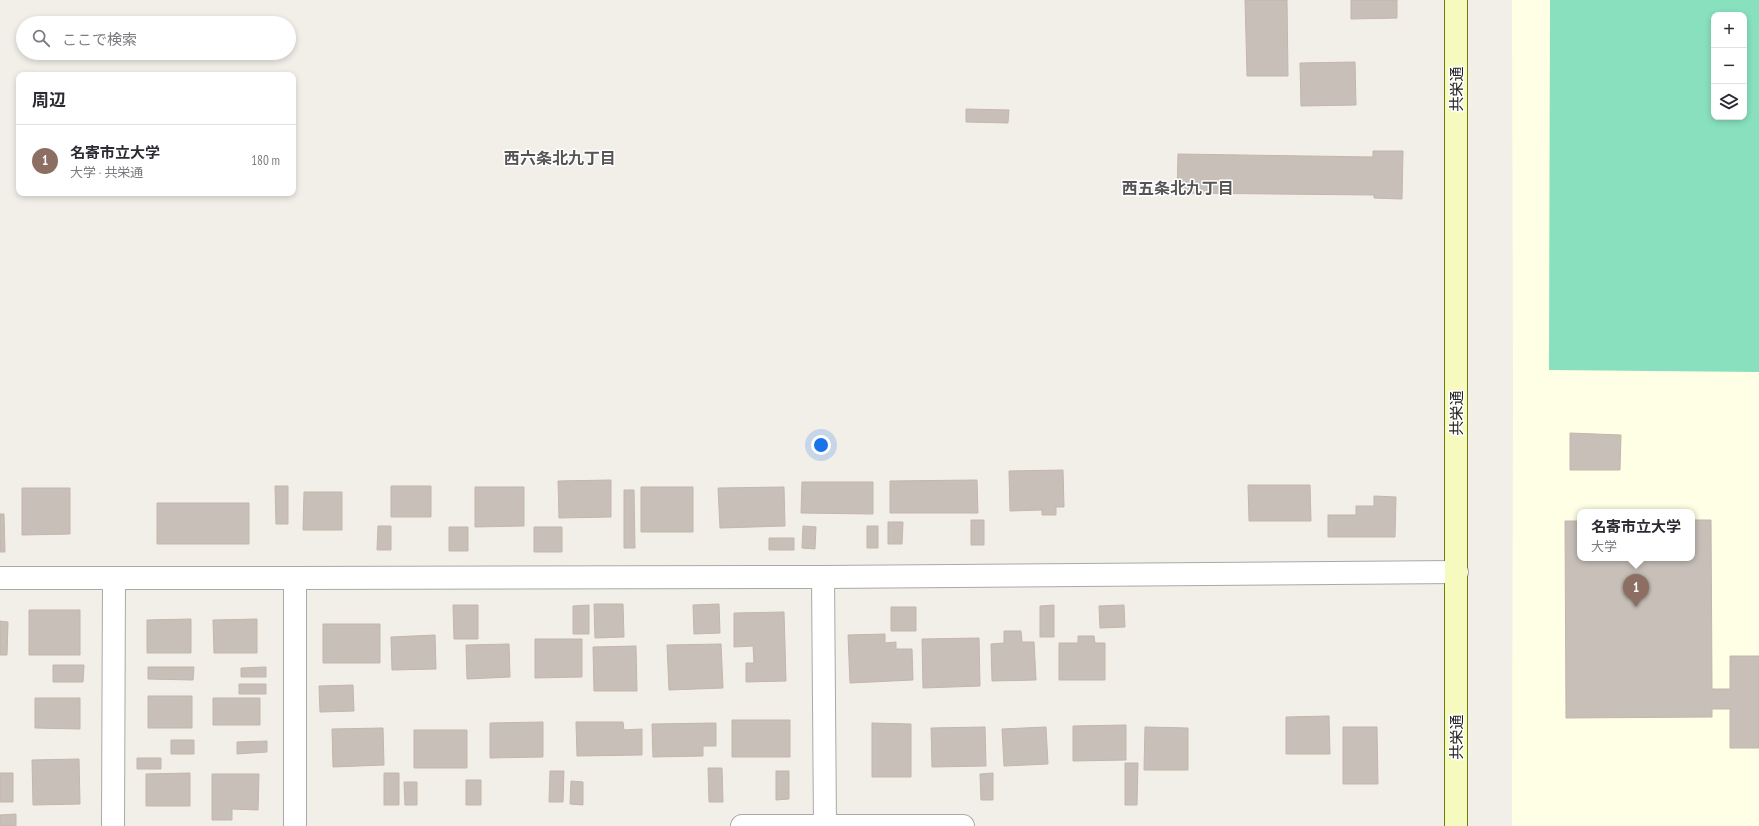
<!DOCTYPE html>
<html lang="ja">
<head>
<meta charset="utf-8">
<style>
  :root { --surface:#fff; --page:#f7f7f7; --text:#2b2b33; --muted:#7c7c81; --line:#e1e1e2; --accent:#d40000 }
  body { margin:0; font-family:"PT Sans Narrow","Noto Sans JP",sans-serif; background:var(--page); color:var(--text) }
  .controls { position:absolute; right:12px; top:12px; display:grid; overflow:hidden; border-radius:8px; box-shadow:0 2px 6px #0003 }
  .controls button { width:36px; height:36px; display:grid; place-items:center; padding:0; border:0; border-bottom:1px solid var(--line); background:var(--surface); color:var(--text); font:20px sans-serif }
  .you { position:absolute; left:821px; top:445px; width:14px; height:14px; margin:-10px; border:3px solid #fff; border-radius:50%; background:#1a73e8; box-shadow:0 0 0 6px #1a73e833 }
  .badge { display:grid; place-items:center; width:26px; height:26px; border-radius:50%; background:var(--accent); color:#fff; font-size:13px; font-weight:700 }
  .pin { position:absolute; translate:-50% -33px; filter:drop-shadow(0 1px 2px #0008) }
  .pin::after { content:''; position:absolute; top:21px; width:14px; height:12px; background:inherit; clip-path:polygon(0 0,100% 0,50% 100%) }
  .popup { position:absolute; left:1577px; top:509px; width:118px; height:52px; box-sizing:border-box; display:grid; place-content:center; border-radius:8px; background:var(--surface); filter:drop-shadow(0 1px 3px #0005); font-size:13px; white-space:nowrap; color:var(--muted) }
  .popup b { font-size:15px; color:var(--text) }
  .popup::after { content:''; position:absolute; left:50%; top:100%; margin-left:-8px; border:8px solid transparent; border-top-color:var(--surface) }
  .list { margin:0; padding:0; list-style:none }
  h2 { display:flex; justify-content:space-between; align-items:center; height:52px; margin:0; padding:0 16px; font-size:17px }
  h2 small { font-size:13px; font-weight:400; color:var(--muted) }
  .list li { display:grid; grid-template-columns:26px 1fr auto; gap:12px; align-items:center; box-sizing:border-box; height:72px; padding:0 16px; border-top:1px solid var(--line) }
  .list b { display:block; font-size:15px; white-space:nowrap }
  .list p { margin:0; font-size:13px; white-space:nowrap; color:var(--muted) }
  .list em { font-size:13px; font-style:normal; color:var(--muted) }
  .icon { flex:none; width:22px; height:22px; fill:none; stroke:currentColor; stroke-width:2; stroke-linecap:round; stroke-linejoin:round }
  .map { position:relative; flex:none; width:1759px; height:826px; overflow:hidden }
  .search { position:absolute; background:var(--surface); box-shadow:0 2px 6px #0003; left:16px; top:16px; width:280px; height:44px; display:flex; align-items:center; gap:10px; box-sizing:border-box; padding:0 14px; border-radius:22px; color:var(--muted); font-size:15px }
  .panel { position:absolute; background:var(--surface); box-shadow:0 2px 6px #0003; left:16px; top:72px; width:280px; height:124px; border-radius:8px }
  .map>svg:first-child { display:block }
</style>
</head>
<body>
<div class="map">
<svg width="1759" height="826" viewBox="0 0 1759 826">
  <rect width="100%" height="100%" fill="#f2efe9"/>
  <path fill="#ffffe5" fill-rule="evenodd" d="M 1512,0 L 1759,0 L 1759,826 L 1512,826 L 1513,388 ZM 1714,15 L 1744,15 L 1744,117 L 1714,117 ZM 1580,512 L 1692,512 L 1692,558 L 1580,558 Z"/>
  <path fill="#88e0be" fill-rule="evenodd" d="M 1550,0 L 1759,0 L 1759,372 L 1549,370 ZM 1714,15 L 1744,15 L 1744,117 L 1714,117 Z"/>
  <path fill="#c7bfb8" stroke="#c4b6ab" d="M 1245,0 L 1287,0 L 1288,76 L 1247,76 Z
    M 1351,0 L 1397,0 L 1397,18 L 1351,19 Z
    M 1355,62 L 1356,105 L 1301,106 L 1300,63 Z
    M 966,109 L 1009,110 L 1008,123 L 966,122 Z
    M 1373,151 L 1403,151 L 1402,199 L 1374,198 L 1374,195 L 1177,193 L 1178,154 L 1373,157 Z
    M 1570,433 L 1621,435 L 1620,470 L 1570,470 Z
    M 1063,470 L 1064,507 L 1056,507 L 1056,515 L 1042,515 L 1042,510 L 1010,511 L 1009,471 Z
    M 611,480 L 611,517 L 559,518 L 558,481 Z
    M 977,480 L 978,513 L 890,513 L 890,481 Z
    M 802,482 L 873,482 L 873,514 L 801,513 Z
    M 1248,485 L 1310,485 L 1311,521 L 1249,521 Z
    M 275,486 L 288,486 L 288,524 L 276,524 Z
    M 391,486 L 431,486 L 431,517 L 391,517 Z
    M 475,487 L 524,487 L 524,526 L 475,527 Z
    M 641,487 L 693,487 L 693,532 L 641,532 Z
    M 784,487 L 785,526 L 720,528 L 718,488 Z
    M 22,488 L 70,488 L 70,534 L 22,535 Z
    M 624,490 L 634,490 L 635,548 L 624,548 Z
    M 304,492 L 342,492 L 342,530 L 303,530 Z
    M 1374,496 L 1396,497 L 1395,537 L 1328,537 L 1328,515 L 1356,515 L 1356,506 L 1374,506 Z
    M 157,503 L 249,503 L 249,544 L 157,544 Z
    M 0,514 L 4,514 L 5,552 L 0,552 Z
    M 971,520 L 984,520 L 984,545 L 971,545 Z
    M 1692,520 L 1711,520 L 1712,689 L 1730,689 L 1730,656 L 1759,656 L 1759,748 L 1730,748 L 1730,709 L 1712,709 L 1712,717 L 1566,718 L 1565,521 L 1580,521 L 1580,558 L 1692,558 Z
    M 888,522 L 903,522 L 902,544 L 888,544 Z
    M 378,526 L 391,526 L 391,550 L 377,550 Z
    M 803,526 L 816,527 L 815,549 L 802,548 Z
    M 867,526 L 878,526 L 878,548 L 867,548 Z
    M 449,527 L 468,527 L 468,551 L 449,551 Z
    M 534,527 L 562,527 L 562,552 L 534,552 Z
    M 769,538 L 794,538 L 794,550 L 769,550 Z
    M 594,604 L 623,604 L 624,637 L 595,638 Z
    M 719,604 L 720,633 L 694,634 L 693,605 Z
    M 453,605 L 478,605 L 478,639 L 454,639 Z
    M 589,605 L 589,634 L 573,634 L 573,606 Z
    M 1054,605 L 1054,637 L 1040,637 L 1040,606 Z
    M 1124,605 L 1125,627 L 1100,628 L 1099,606 Z
    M 891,607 L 916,607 L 916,631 L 891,631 Z
    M 29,610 L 80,610 L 80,655 L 29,655 Z
    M 784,612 L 786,681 L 746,682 L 746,663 L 754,663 L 753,646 L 734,647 L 734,613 Z
    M 191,619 L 191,653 L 147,653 L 147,620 Z
    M 257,619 L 257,653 L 214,653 L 213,620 Z
    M 0,621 L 8,622 L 7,655 L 0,655 Z
    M 323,624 L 380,624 L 380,663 L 323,663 Z
    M 1004,631 L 1021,631 L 1022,642 L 1034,642 L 1036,680 L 992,681 L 991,644 L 1004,643 Z
    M 885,634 L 885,643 L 896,642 L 896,649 L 912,649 L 913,680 L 850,683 L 848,635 Z
    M 435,635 L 436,669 L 392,670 L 391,637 Z
    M 1078,636 L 1094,636 L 1095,643 L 1105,643 L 1105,680 L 1059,680 L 1059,643 L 1078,643 Z
    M 979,638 L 980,686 L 923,688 L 922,639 Z
    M 535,639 L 582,639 L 582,677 L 535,678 Z
    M 509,644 L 510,677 L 467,679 L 466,645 Z
    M 721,644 L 723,688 L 669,690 L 667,645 Z
    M 636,646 L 637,691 L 594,691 L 593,647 Z
    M 53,665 L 84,665 L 83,682 L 53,682 Z
    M 148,667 L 194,667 L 193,680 L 148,679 Z
    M 266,667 L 266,677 L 241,677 L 241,668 Z
    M 239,684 L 266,684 L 266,694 L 239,694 Z
    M 353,685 L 354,711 L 320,712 L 319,686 Z
    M 148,696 L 192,696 L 192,728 L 148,728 Z
    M 35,698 L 80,698 L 80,729 L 35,728 Z
    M 213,698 L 260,698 L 260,725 L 213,725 Z
    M 1329,716 L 1330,754 L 1286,754 L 1286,717 Z
    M 732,720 L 790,720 L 790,757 L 732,757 Z
    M 543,722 L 543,757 L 490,758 L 490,723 Z
    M 576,722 L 623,722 L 624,730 L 642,729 L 642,755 L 577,756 Z
    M 716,723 L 716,746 L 703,746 L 703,756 L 653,757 L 652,724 Z
    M 872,723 L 911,724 L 911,777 L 872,777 Z
    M 1126,725 L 1126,760 L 1073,761 L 1073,726 Z
    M 985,727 L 986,766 L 932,767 L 931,728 Z
    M 1046,727 L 1048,764 L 1004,766 L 1002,729 Z
    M 1145,727 L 1188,728 L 1188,770 L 1144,770 Z
    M 1343,727 L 1377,727 L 1378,784 L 1343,784 Z
    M 383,728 L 384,765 L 333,767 L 332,729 Z
    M 414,730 L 467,730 L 467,768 L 414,768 Z
    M 171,740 L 194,740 L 194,754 L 171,754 Z
    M 267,741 L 267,752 L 237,754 L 237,742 Z
    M 137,758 L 161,758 L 161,769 L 137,769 Z
    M 79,759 L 80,804 L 33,805 L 32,760 Z
    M 1125,763 L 1138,763 L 1137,805 L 1125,805 Z
    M 708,768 L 722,768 L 723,802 L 709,802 Z
    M 550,771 L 564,771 L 563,802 L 549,802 Z
    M 776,771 L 789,771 L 789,799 L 776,800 Z
    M 0,773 L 13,773 L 13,802 L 0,802 Z
    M 190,773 L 190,806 L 146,806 L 146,774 Z
    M 384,773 L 399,773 L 399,805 L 384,805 Z
    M 993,773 L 993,800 L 981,800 L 980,774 Z
    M 212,774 L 259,774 L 258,810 L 232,809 L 232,820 L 212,820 Z
    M 466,780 L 481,780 L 481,805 L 466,805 Z
    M 571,781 L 583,782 L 583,805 L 570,804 Z
    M 404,782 L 417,782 L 417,805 L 405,805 Z
    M 16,814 L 16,826 L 0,826 L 0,815 Z"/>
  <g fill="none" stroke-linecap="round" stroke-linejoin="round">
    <defs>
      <path id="minor" d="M 823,577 L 825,826
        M 0,578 L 295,578 L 295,826
        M 295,578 L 823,577 L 1457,572
        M 113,826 L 114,578
        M 742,826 L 963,826"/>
      <path id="secondary" d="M 1456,826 L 1456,0"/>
    </defs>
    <use href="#minor" stroke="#a9a9a9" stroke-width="24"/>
    <use href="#secondary" stroke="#707d05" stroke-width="24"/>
    <use href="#minor" stroke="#fff" stroke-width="22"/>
    <use href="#secondary" stroke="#f7fabf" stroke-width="22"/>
  </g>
  <g text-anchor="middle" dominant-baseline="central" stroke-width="3" stroke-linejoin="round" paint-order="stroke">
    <g font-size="15" fill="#222" stroke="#fff">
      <text transform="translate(1456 89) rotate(-90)">共栄通</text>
      <text transform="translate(1456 413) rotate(-90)">共栄通</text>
      <text transform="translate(1456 737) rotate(-90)">共栄通</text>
    </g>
    <g font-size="16" font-weight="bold" fill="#555" stroke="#fff">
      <text x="560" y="158">西六条北九丁目</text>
      <text x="1178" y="188">西五条北九丁目</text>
    </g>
  </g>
</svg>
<div class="controls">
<button>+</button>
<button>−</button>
<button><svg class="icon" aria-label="layers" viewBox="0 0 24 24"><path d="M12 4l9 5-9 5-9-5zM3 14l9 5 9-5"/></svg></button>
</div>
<div class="you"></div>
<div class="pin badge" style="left:1636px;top:607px;background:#8d6e63">1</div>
<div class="popup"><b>名寄市立大学</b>大学</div>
<div class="search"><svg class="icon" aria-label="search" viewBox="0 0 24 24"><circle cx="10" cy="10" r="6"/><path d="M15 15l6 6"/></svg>ここで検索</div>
<section class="panel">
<h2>周辺<small></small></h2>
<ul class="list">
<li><span class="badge" style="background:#8d6e63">1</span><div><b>名寄市立大学</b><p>大学 · 共栄通</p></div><em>180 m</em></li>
</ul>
</section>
</div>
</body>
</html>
